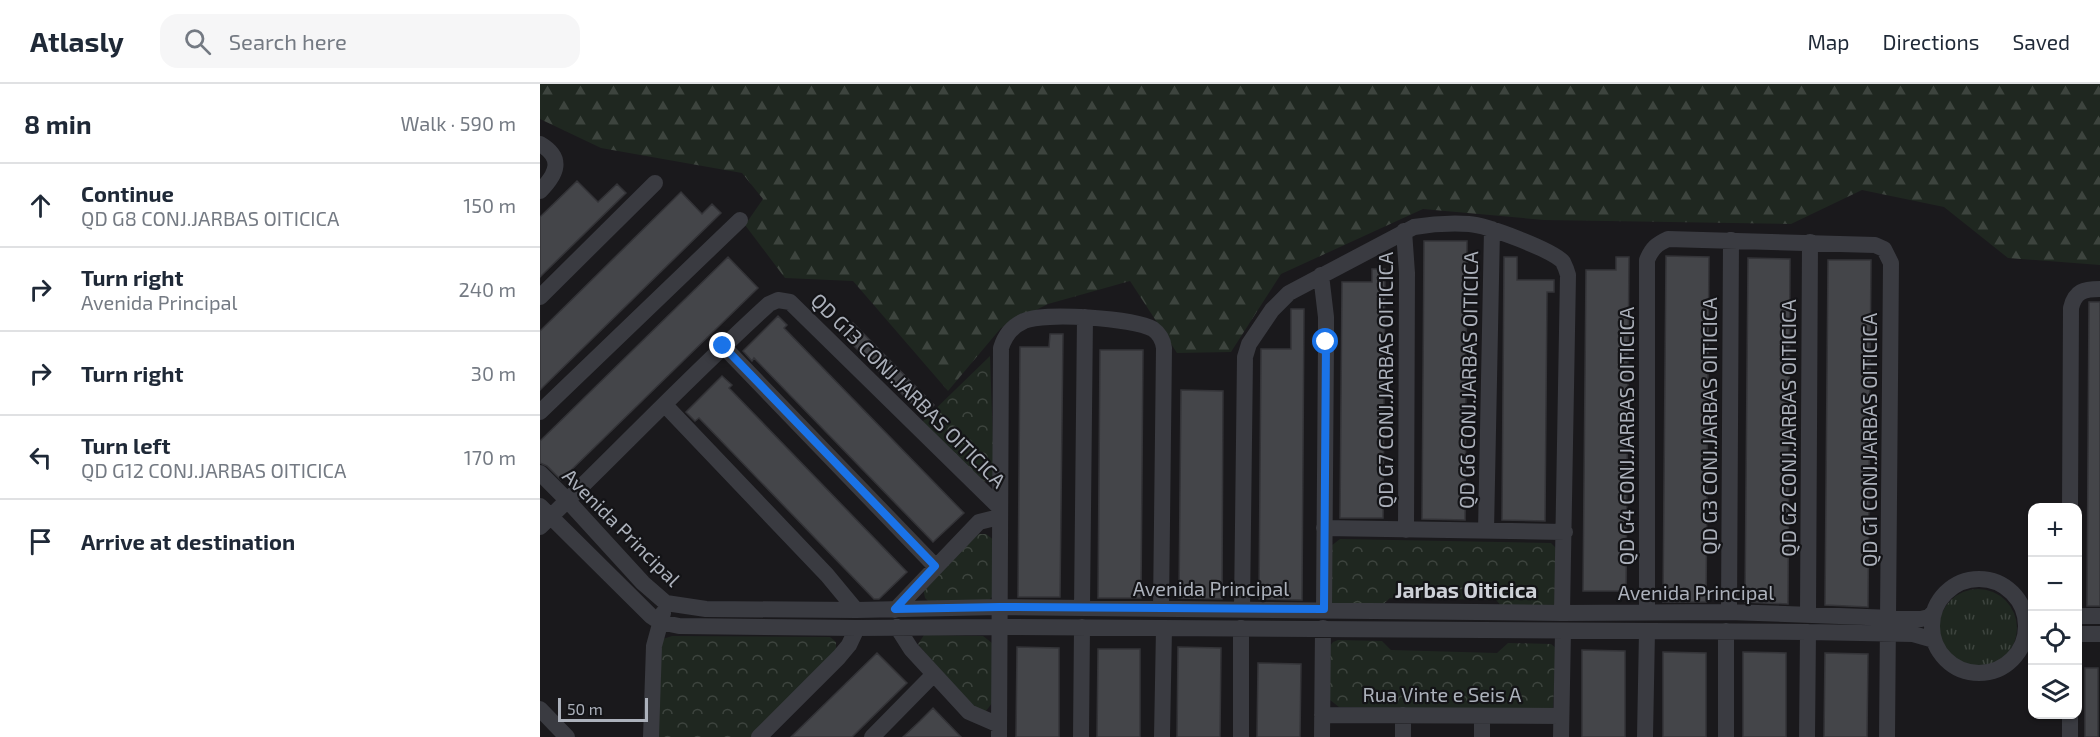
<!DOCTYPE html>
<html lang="en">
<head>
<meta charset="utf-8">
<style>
  :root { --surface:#fff; --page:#f6f6f7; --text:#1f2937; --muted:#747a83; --line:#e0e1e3 }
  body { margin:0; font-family:"Exo 2",sans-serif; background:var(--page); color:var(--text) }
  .controls { position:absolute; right:18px; bottom:18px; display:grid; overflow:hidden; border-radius:12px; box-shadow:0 2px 4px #0004 }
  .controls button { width:54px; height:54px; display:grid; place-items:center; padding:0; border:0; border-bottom:2px solid var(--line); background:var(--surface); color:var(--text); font:30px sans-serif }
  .scale { position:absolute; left:18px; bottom:15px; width:90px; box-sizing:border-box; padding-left:6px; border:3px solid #acb1bb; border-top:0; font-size:16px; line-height:21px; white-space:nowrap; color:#acb1bb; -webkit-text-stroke:4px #141417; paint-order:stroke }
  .stop { position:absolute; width:18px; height:18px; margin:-14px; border:4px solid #1a73e8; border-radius:50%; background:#fff }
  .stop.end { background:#1a73e8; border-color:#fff; box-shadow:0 2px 6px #0008 }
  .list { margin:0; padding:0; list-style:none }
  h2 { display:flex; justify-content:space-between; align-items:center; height:78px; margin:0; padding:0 24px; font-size:26px }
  h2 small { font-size:20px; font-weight:400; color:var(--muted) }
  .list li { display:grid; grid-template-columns:39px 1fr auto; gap:18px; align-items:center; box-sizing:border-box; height:84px; padding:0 24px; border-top:2px solid var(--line) }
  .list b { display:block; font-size:22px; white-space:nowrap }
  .list p { margin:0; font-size:20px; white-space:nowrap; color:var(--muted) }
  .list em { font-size:20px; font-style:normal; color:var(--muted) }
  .icon { flex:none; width:33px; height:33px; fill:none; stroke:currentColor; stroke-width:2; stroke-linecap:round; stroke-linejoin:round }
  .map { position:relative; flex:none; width:1560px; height:653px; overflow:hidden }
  header { display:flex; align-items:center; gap:36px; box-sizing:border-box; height:84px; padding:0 30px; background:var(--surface); border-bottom:2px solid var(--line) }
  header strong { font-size:28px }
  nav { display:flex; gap:33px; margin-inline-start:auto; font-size:21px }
  .search { width:420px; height:54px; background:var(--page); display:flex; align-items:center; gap:15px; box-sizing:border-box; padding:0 21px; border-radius:18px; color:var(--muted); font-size:22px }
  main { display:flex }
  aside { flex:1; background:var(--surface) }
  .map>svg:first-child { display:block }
</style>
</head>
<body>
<header>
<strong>Atlasly</strong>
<div class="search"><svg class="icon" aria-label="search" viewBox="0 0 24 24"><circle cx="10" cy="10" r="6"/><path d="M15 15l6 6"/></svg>Search here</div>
<nav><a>Map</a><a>Directions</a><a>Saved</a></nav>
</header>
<main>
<aside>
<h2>8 min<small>Walk · 590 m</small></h2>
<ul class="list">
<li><svg class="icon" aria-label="ahead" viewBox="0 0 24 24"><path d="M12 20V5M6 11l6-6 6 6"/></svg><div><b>Continue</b><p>QD G8 CONJ.JARBAS OITICICA</p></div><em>150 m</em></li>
<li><svg class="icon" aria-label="right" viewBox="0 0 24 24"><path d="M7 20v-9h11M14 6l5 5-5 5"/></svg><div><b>Turn right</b><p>Avenida Principal</p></div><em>240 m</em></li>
<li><svg class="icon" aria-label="right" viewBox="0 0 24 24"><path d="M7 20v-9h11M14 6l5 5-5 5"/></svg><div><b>Turn right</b></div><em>30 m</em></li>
<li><svg class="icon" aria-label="left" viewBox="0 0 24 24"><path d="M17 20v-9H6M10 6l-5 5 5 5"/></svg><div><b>Turn left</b><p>QD G12 CONJ.JARBAS OITICICA</p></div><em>170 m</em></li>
<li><svg class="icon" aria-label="arrive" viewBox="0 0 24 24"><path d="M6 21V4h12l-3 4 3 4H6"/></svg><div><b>Arrive at destination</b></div></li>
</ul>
</aside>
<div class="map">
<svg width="1560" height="653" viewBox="0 0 1560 653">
  <defs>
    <pattern id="grass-tufts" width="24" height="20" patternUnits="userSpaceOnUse" patternTransform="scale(1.5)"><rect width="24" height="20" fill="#1f2720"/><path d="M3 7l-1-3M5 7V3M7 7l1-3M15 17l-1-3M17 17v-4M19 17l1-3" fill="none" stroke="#3d443e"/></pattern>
    <pattern id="forest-firs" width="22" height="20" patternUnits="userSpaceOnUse" patternTransform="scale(1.5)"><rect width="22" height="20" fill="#1f2720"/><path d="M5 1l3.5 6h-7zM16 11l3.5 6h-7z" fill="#3d443e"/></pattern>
    <pattern id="park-crowns" width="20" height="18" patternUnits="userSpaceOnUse" patternTransform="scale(1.5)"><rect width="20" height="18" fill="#1f2720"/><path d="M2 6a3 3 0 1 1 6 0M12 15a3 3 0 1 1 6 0" fill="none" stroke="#3d443e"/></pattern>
  </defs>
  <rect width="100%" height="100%" fill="#1a191c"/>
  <path fill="url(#grass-tufts)" d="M1399 544a39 39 0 1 1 78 0a39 39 0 1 1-78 0Z"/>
  <path fill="url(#forest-firs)" d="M 0,0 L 1560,0 L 1560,181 L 1468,174 L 1404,123 L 1322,106 L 1251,140 L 1004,136 L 883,125 L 741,190 L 691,268 L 637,269 L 590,197 L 508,220 L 461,244 L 408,307 L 313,197 L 245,194 L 205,141 L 223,115 L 202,89 L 61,64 L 0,35 Z"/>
  <path fill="url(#park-crowns)" d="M 450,272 L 454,389 L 450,395 L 444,398 L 381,339 Z
    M 440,450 L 446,450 L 455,457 L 453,512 L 448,517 L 389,518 L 385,514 L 383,504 L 435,451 Z
    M 800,455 L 1011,459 L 1016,464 L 1015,521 L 966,527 L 956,516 L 850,514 L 840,523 L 792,520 L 791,462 Z
    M 384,551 L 443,552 L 452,559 L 452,619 L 446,627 L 436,629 L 378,560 Z
    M 132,552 L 290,553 L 296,558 L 296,569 L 212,653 L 117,653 L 117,568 L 123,555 Z
    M 798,556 L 842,557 L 851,566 L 957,569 L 968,559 L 1011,560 L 1016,564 L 1013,626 L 799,623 L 790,616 L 790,562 L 793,558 Z"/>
  <path fill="#444549" stroke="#343438" stroke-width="1.5" d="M 37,97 L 58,118 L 77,100 L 86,109 L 0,193 L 0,133 Z
    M 141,108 L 162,130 L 172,120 L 181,129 L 0,306 L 0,247 Z
    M 884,157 L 927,157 L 925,436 L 882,435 Z
    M 1126,172 L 1169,173 L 1166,518 L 1123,518 Z
    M 188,173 L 218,204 L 21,396 L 7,382 L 0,379 L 0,357 Z
    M 964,173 L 977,173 L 977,196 L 1014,196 L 1014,208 L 1007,208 L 1005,437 L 962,436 Z
    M 1076,173 L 1089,173 L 1086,507 L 1043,507 L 1046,186 L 1076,186 Z
    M 1208,174 L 1250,175 L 1248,520 L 1205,518 Z
    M 1288,176 L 1331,176 L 1328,523 L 1285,521 Z
    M 832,185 L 845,185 L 843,434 L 800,434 L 802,198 L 832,198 Z
    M 1549,218 L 1560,218 L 1560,522 L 1547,522 Z
    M 751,225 L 764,225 L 762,516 L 719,515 L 721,265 L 751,265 Z
    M 238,232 L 247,241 L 244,244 L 424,429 L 393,458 L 214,274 L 212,277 L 203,267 Z
    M 313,239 L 394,321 L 383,331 L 302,250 Z
    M 510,250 L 523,250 L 520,513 L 478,513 L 480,263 L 509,263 Z
    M 560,266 L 603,266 L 601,514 L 558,514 Z
    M 182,292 L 192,301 L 189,304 L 367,488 L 339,515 L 334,515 L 159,334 L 155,337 L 146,328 Z
    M 641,306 L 683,307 L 682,515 L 639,514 Z
    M 477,563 L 519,564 L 519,653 L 476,653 Z
    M 638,563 L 681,564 L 680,653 L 637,653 Z
    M 558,565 L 600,565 L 600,653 L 557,653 Z
    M 1042,566 L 1085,567 L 1085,653 L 1042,653 Z
    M 1123,568 L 1166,569 L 1166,653 L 1123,653 Z
    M 1203,568 L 1246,569 L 1246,653 L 1203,653 Z
    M 337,569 L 367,599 L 312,653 L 251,653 Z
    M 1285,569 L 1328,570 L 1327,653 L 1284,653 Z
    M 718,579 L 761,580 L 760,653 L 717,653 Z
    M 1545,584 L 1558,584 L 1558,653 L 1545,653 Z
    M 393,624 L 421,653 L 363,653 L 380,637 Z"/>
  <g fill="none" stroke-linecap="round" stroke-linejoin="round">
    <path stroke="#3a3b41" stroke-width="16" d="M 0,60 C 24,74 17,90 0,107
      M 864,147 L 867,189 L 866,446
      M 781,191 L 786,233 L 786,258 L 784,526
      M 0,213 L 115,99
      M 183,262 L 395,482
      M 125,321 L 287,491 L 316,526
      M 0,328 L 200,136
      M 0,389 L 28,417 L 103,499 L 126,519 L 166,525 L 316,526 L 459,523 L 1022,529 L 1189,528 L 1381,535 L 1389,533 L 1394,528
      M 0,422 L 111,532 L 120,538 L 139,542 L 317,544 L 459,543 L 1268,548 L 1373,550 L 1394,556
      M 1530,424 L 1531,224 C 1535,207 1544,205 1560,205
      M 0,443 C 77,369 150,292 229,220 L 238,216 L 250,218 L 459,423
      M 784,444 L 1025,448
      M 946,447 L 952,145
      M1392 542a47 47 0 1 1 94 0a47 47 0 1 1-94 0Z
      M 542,524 L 545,233
      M 702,525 L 705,273 L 709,260 L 732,226 L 749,209 L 874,143 C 892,140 911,139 929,140 C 946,141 1013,166 1023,178 C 1025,182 1027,187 1028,191 L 1022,529
      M 355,526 L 439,438 L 459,433
      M 1107,527 L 1107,176 C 1112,164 1117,160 1128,155 L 1335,161 L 1344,165 L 1351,179 L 1347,653
      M 1189,528 L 1191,156
      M 1268,530 L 1270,158
      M 1538,532 L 1560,532
      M 357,543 L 371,565 L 429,628 L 459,641
      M 1538,550 L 1560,550
      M 0,625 L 27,653
      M 782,631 L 1021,632
      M 863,631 L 863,653
      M 942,632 L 942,653
      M 111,653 L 114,562 L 123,529
      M 219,653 L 299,573 L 309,561 L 317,544
      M 332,653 L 394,590
      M 459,653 L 461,264 C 465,251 472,242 484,237 C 504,228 593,234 613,245 C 620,250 623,256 624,264 L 621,525
      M 541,653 L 542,543
      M 622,653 L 624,544
      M 701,653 L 701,544
      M 782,653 L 783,544
      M 1021,653 L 1023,547
      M 1105,653 L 1107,547
      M 1186,653 L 1186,547
      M 1267,653 L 1268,548
      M 1530,653 L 1530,630"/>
  </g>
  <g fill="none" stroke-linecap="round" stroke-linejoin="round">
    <path stroke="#1a73e8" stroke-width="8" d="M 183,262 L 395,482 L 355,525 L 459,523 L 784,525 L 786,258"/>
  </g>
  <g text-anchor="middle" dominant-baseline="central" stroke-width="4.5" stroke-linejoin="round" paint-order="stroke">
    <g font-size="20" fill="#acb1bb" stroke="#141417">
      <text transform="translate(845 296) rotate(-90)">QD G7 CONJ.JARBAS OITICICA</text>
      <text transform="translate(928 296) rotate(-89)">QD G6 CONJ.JARBAS OITICICA</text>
      <text transform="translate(369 306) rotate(45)">QD G13 CONJ.JARBAS OITICICA</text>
      <text transform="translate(1169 342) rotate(-90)">QD G3 CONJ.JARBAS OITICICA</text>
      <text transform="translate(1248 344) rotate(-90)">QD G2 CONJ.JARBAS OITICICA</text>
      <text transform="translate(1086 352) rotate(-90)">QD G4 CONJ.JARBAS OITICICA</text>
      <text transform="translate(1329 356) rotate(-90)">QD G1 CONJ.JARBAS OITICICA</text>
      <text transform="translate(82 443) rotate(45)">Avenida Principal</text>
      <text x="671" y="504">Avenida Principal</text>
      <text x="1156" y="508">Avenida Principal</text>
      <text x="902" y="610">Rua Vinte e Seis A</text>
    </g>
    <g font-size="21" font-weight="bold" fill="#cdd0d7" stroke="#141417">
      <text x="926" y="505">Jarbas Oiticica</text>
    </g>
  </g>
</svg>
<div class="controls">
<button>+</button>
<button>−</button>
<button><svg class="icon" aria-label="locate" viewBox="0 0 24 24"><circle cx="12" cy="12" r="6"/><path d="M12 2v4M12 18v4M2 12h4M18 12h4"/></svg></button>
<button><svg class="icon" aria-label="layers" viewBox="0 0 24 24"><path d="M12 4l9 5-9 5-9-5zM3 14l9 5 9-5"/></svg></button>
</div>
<div class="scale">50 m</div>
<div class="stop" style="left:786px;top:258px"></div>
<div class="stop end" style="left:183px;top:262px"></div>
</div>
</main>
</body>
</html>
